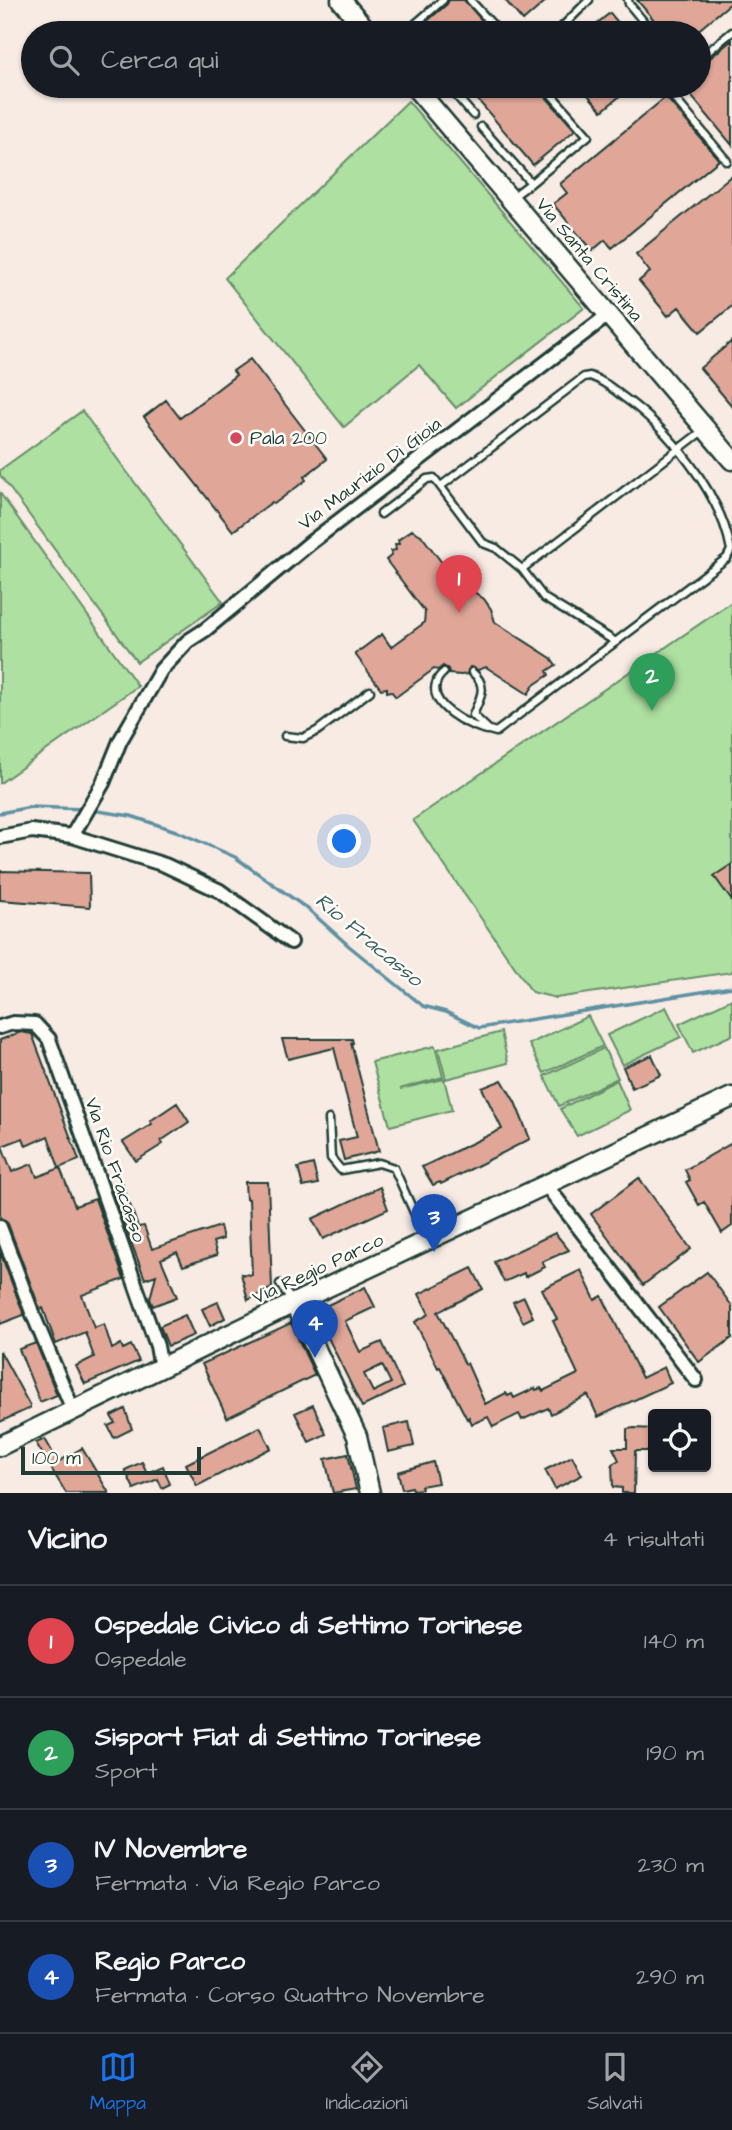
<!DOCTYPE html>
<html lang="it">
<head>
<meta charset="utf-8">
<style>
  :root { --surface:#171b24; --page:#242831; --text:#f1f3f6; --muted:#9ea1a6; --line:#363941; --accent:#1a73e8 }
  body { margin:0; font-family:"Architects Daughter",sans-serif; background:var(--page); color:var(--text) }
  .controls { position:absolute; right:21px; bottom:21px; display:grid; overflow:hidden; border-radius:7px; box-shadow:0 2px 5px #0004 }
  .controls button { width:63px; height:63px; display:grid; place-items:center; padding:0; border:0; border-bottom:2px solid var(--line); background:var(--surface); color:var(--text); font:35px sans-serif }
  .scale { position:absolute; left:21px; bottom:18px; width:180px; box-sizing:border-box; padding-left:7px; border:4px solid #1f3d34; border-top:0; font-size:19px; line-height:24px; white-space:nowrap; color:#1f3d34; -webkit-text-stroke:5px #fdfcf7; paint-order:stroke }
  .you { position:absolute; left:345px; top:842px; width:24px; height:24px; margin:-18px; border:5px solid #fff; border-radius:50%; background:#1a73e8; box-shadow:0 0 0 10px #1a73e833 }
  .badge { display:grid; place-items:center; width:46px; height:46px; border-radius:50%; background:var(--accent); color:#fff; font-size:23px; font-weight:700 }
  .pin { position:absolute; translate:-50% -58px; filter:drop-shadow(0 2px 4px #0008) }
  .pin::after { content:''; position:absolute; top:37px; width:24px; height:21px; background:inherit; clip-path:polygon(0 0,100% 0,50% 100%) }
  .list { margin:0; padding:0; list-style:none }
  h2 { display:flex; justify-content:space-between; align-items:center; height:91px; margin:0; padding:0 28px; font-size:30px }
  h2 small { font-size:23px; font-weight:400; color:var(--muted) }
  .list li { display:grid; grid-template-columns:46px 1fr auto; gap:21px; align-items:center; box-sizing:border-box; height:112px; padding:0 28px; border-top:2px solid var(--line) }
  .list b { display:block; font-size:26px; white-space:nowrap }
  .list p { margin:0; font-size:23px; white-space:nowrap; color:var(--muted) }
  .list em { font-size:23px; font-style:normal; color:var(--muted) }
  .icon { flex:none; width:38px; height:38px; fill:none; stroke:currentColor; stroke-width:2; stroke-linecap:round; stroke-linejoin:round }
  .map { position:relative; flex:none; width:732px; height:1493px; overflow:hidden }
  .search { position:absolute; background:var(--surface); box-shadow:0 2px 5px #0004; left:21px; right:21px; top:21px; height:77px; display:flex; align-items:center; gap:18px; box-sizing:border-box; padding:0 24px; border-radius:38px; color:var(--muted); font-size:26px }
  .sheet { height:539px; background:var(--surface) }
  nav { display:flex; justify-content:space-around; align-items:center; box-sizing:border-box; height:98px; border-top:2px solid var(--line); background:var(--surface); font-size:19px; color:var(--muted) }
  nav a { display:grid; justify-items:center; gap:4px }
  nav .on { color:var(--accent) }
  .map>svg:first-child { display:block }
</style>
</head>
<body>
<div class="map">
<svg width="732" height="1493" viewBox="0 0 732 1493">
  <rect width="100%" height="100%" fill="#f7ebe4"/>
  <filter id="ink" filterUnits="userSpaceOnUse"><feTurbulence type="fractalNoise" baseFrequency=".0143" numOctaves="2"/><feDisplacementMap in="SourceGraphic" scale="14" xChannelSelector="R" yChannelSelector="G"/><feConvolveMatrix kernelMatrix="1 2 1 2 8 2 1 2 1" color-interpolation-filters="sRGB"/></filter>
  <g filter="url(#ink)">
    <path fill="#aee0a1" stroke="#668e6a" stroke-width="2" d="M 408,101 L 584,308 L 456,408 L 419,365 L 344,427 L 225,278 Z
      M 82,411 L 223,602 L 137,662 L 0,475 L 0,470 Z
      M 0,493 L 138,686 L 0,783 Z
      M 732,602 L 732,972 L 556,998 L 532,992 L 413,820 Z
      M 732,999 L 732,1035 L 693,1053 L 679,1024 Z
      M 666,1007 L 681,1037 L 622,1065 L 607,1035 Z
      M 588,1016 L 603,1046 L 544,1073 L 529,1044 Z
      M 501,1032 L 508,1063 L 446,1079 L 438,1049 Z
      M 435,1046 L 443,1077 L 400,1089 L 444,1079 L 452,1110 L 390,1126 L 372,1062 Z
      M 604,1048 L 618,1078 L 559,1106 L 544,1076 Z
      M 617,1080 L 630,1110 L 577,1136 L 560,1109 Z"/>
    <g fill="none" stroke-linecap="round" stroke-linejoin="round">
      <path stroke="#5e91a1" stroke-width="3.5" d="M 91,810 L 131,816 L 176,831 L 235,857 L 309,910 L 349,946 L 423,1006 L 446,1012 L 479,1028 L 732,987
        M 0,813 L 31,807 L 84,809"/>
    </g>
    <path fill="#e0a799" stroke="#1f3d34" stroke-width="2" fill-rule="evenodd" d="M 449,0 L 464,0 L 493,33 L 422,33 L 418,29 L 447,4 Z
      M 505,0 L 547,0 L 523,21 Z
      M 637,0 L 732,0 L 732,2 L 695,33 L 665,33 Z
      M 610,13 L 627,33 L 585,33 Z
      M 732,40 L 732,145 L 683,86 L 699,86 L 699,67 Z
      M 466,86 L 538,86 L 545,96 L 575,130 L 533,165 Z
      M 580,86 L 632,86 L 602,111 Z
      M 666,97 L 719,160 L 612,248 L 605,240 L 592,251 L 553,204 L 567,193 L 560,184 Z
      M 732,175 L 732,306 L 700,332 L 679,307 L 668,316 L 639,281 L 650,272 L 636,254 Z
      M 732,341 L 732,406 L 700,368 Z
      M 250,359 L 327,459 L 304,477 L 306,480 L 274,504 L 272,502 L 233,531 L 144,417 L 166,400 L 180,418 L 236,375 L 233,371 Z
      M 412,530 L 421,535 L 461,588 L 474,592 L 484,599 L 491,609 L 495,622 L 551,658 L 556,665 L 547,671 L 549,675 L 534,685 L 528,694 L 486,667 L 478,670 L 470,667 L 467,674 L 461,675 L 449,674 L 448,669 L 443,666 L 438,670 L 434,669 L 396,697 L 391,691 L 387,692 L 387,688 L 381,689 L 355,654 L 382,634 L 391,647 L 424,623 L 425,612 L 386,560 L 392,555 L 391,551 L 396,550 L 395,544 L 399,544 L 398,540 Z
      M 732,864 L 732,901 L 714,876 Z
      M 0,871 L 89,873 L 90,907 L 0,900 Z
      M 21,1032 L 32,1034 L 79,1160 L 59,1168 L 48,1136 L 26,1146 L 23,1138 L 2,1146 L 12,1172 L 32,1164 L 37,1177 L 60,1168 L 75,1206 L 95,1199 L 124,1279 L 82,1295 L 94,1328 L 104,1324 L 112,1349 L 121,1344 L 123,1349 L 131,1345 L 139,1361 L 85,1384 L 76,1366 L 94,1357 L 85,1332 L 56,1344 L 43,1308 L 40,1309 L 8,1224 L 5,1220 L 0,1218 L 0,1040 Z
      M 282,1039 L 352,1039 L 353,1043 L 351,1043 L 379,1151 L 344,1160 L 339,1141 L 357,1137 L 334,1048 L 288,1059 Z
      M 652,1055 L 661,1075 L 632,1088 L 623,1067 Z
      M 502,1080 L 515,1102 L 530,1139 L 465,1172 L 441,1184 L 440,1182 L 433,1185 L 422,1167 L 502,1129 L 482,1088 Z
      M 177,1103 L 189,1122 L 161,1141 L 163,1144 L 136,1161 L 123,1142 L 152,1124 L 150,1121 Z
      M 732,1143 L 732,1226 L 722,1233 L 704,1202 L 699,1205 L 686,1182 L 690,1180 L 685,1170 Z
      M 313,1164 L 318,1184 L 303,1187 L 298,1168 Z
      M 639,1178 L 691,1249 L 643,1285 L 591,1214 Z
      M 122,1182 L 138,1227 L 144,1226 L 152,1249 L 220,1226 L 223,1239 L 213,1242 L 217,1255 L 183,1266 L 177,1252 L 161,1259 L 177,1297 L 153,1306 L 150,1299 L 156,1275 L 145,1279 L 110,1186 Z
      M 245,1182 L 268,1182 L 272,1288 L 248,1300 L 241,1274 L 252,1275 L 249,1199 L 246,1199 Z
      M 380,1187 L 388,1209 L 323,1239 L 312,1219 Z
      M 555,1233 L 569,1250 L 542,1262 L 545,1267 L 525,1277 L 524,1273 L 504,1282 L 494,1262 Z
      M 0,1252 L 24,1315 L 0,1324 Z
      M 472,1268 L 483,1289 L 438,1312 L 465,1364 L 467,1363 L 485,1404 L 506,1393 L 508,1396 L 512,1394 L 514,1398 L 535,1388 L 536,1390 L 541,1388 L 543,1391 L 578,1374 L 553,1321 L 557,1319 L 542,1289 L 581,1270 L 595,1300 L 602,1296 L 642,1378 L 664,1367 L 671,1383 L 598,1417 L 588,1395 L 551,1414 L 548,1408 L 522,1420 L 519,1414 L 493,1427 L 488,1417 L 472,1424 L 469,1417 L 467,1419 L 440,1367 L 438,1368 L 415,1322 L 429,1314 L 419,1294 Z
      M 707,1272 L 732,1306 L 732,1338 L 699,1362 L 659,1307 Z
      M 365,1287 L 375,1307 L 345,1321 L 360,1352 L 382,1342 L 403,1387 L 362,1407 L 315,1311 ZM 382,1365 L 391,1383 L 373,1392 L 364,1374 Z
      M 524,1297 L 533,1317 L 523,1322 L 513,1302 Z
      M 218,1302 L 225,1318 L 210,1326 L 202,1309 Z
      M 185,1315 L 194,1335 L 168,1346 L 160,1326 Z
      M 291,1323 L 315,1375 L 227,1418 L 202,1364 Z
      M 36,1343 L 57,1395 L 40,1402 L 19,1349 Z
      M 0,1351 L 30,1406 L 30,1408 L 0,1422 Z
      M 313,1405 L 326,1434 L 309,1442 L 295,1413 Z
      M 125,1409 L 132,1429 L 114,1438 L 108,1426 L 115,1423 L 111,1416 Z
      M 409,1422 L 414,1446 L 388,1452 L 383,1428 Z
      M 260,1427 L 271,1448 L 197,1486 L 186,1464 Z
      M 634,1428 L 653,1429 L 653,1451 L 635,1451 L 634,1493 L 622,1493 L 622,1488 L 613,1487 L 612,1464 L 619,1460 L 613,1448 L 627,1448 L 627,1429 Z
      M 45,1439 L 58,1462 L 82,1448 L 109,1493 L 66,1493 L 36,1443 Z
      M 348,1454 L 356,1489 L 333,1493 L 325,1459 Z
      M 572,1456 L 582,1475 L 555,1489 L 545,1470 Z
      M 142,1462 L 147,1473 L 163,1466 L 170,1484 L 162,1488 L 158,1479 L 134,1489 L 125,1470 Z
      M 433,1462 L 438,1483 L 421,1486 L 422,1489 L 413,1490 L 412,1487 L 402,1489 L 398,1472 Z"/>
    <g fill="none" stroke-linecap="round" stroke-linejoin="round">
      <defs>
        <path id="lane" d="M 470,0 L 500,33
          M 628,0 L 629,4 L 653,33
          M 559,30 L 589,0
          M 405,33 L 443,0
          M 699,59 L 732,32
          M 448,86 L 473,115
          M 666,86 L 665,87 L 727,161
          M 481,127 L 531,183 L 511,198
          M 531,183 L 588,136 L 549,92
          M 441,486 L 584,377 L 590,376 C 602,380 612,388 622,396 C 668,428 721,493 731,550 L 727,558 L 496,732 L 489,730 L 473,715 C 480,698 489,686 472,672
          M 381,514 L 427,479 L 434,478 L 483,543 L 496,548 L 522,569 L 705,429
          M 522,569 L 544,598 L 616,642
          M 444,672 C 441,675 438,677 437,681 C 426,705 468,726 487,730
          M 285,736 L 303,738 L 317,731 L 370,691
          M 329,1119 L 331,1158 L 341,1170 L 379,1163 L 394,1168 L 426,1239
          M 280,1284 L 293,1302"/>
        <path id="street" d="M 72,836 L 103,783 L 120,741 L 161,670 L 188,641 L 205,630 L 310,543 L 608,315
          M 0,837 L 32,831 L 72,836 L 165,865 L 220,891 L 291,942
          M 0,1027 L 13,1023 L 35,1024 L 49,1039 L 157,1346 L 161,1368
          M 546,1185 L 696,1380
          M 0,1227 L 32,1312 L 73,1410"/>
        <path id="secondary" d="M 341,0 L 369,33
          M 414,86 L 732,460
          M 294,1303 L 357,1436 L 370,1493
          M 0,1446 L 294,1303 L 732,1097"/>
      </defs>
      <use href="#lane" stroke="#1f3d34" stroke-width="11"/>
      <use href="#street" stroke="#1f3d34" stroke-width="18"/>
      <use href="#secondary" stroke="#1f3d34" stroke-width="23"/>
      <use href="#lane" stroke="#fdfcf7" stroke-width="6"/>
      <use href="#street" stroke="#fdfcf7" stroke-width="12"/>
      <use href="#secondary" stroke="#fdfcf7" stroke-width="18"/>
    </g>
  </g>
  <circle fill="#d1495b" stroke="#fdfcf7" stroke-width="2.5" cx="236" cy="438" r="7"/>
  <g text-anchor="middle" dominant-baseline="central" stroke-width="5" stroke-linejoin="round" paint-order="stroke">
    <g font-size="19" fill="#1f3d34" stroke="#fdfcf7">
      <text transform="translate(589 260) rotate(50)">Via Santa Cristina</text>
      <text transform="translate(370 474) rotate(-37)">Via Maurizio Di Gioia</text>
      <text transform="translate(115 1170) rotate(71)">Via Rio Fracasso</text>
      <text transform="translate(318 1269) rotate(-25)">Via Regio Parco</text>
    </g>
    <g font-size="19" fill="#1f3d34" stroke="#fdfcf7" text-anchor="start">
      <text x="250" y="438">Pala 200</text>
    </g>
    <g font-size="21" font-style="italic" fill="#396061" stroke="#fdfcf7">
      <text transform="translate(369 940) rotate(40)">Rio Fracasso</text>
    </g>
  </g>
</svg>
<div class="controls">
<button><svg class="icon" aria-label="locate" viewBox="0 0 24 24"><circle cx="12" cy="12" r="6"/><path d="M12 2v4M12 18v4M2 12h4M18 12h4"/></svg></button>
</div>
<div class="scale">100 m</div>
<div class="you"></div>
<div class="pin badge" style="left:459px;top:613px;background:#e0444e">1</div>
<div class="pin badge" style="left:652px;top:711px;background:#2e9e5b">2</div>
<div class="pin badge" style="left:434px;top:1252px;background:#1a4fb4">3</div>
<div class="pin badge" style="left:315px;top:1358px;background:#1a4fb4">4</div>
<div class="search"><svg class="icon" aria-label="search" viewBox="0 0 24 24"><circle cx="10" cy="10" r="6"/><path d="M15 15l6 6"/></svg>Cerca qui</div>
</div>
<section class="sheet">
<h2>Vicino<small>4 risultati</small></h2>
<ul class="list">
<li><span class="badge" style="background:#e0444e">1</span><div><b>Ospedale Civico di Settimo Torinese</b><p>Ospedale</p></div><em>140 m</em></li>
<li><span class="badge" style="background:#2e9e5b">2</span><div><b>Sisport Fiat di Settimo Torinese</b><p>Sport</p></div><em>190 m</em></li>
<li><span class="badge" style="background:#1a4fb4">3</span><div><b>IV Novembre</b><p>Fermata · Via Regio Parco</p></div><em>230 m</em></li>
<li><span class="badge" style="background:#1a4fb4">4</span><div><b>Regio Parco</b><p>Fermata · Corso Quattro Novembre</p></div><em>290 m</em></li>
</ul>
</section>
<nav>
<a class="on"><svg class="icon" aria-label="map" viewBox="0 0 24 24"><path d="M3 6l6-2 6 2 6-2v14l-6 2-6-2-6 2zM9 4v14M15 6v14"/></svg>Mappa</a>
<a><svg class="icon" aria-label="directions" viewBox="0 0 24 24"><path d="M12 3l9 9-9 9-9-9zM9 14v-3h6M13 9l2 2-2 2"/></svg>Indicazioni</a>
<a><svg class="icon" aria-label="saved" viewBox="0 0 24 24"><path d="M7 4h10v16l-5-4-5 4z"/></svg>Salvati</a>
</nav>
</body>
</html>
